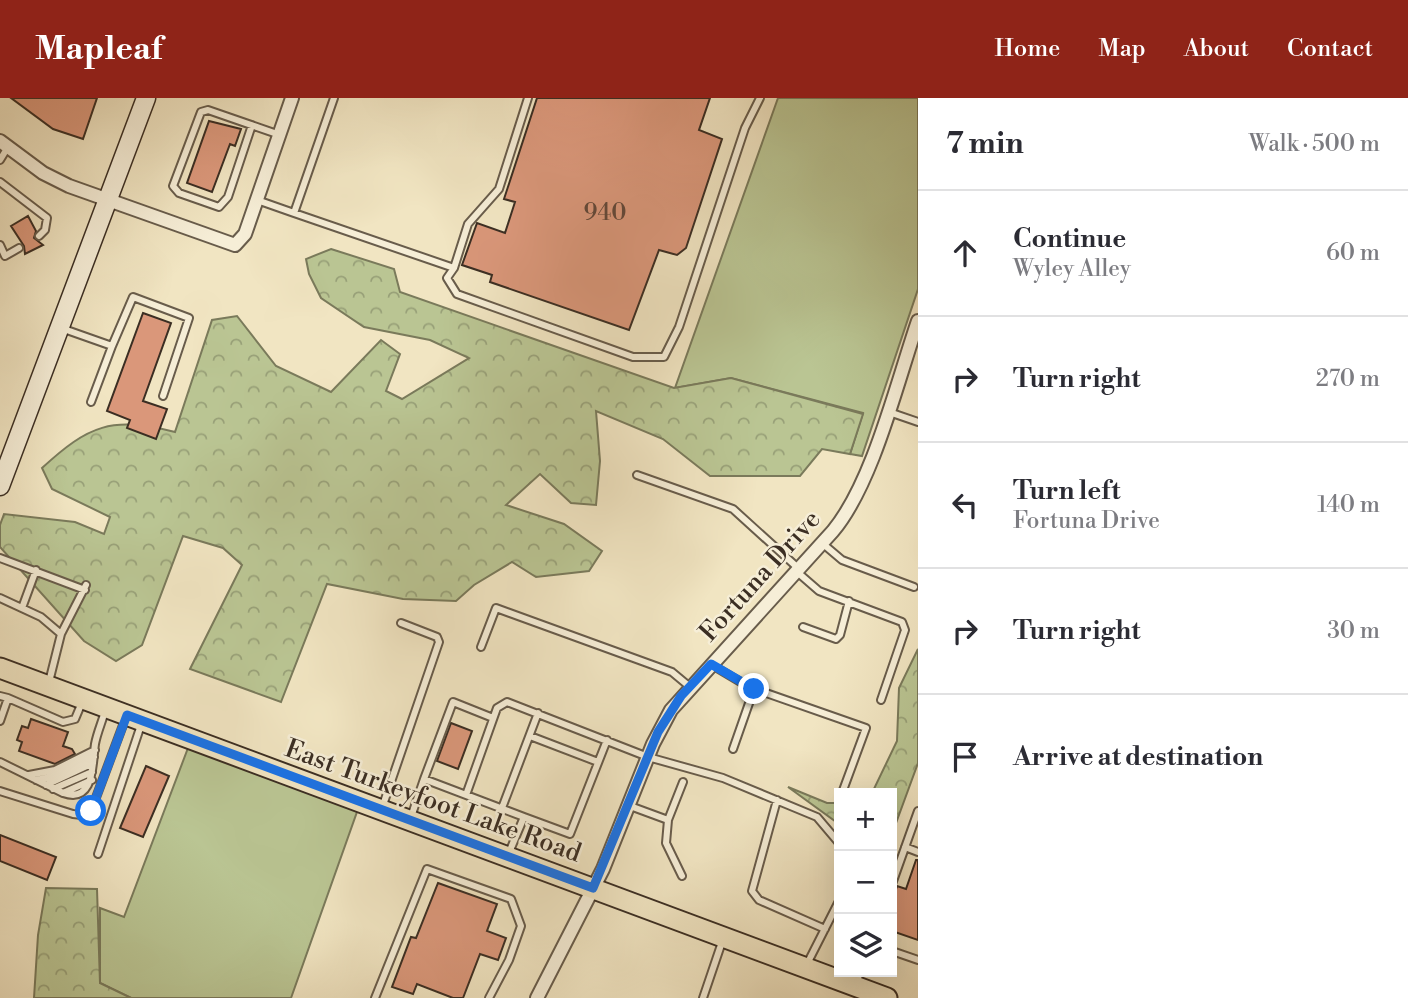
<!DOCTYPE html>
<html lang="en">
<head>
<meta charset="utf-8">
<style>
  :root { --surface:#fff; --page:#f2f2f3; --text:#2b2b33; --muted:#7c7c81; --line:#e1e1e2; --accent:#8f2418 }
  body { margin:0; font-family:"Libre Bodoni",serif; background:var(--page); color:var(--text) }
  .controls { position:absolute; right:21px; bottom:21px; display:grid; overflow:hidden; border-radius:0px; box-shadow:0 7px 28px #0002 }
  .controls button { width:63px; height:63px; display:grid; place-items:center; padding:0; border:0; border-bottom:2px solid var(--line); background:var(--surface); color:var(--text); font:35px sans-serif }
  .stop { position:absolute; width:21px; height:21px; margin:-16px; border:5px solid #1a73e8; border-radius:50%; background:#fff }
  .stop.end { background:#1a73e8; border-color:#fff; box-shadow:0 2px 7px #0008 }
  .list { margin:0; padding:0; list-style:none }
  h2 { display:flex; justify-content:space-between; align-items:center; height:91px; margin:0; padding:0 28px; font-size:30px }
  h2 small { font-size:23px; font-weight:400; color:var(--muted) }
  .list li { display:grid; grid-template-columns:46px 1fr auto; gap:21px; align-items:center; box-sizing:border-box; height:126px; padding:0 28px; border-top:2px solid var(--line) }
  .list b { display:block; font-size:26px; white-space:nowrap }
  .list p { margin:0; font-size:23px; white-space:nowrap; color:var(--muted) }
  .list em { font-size:23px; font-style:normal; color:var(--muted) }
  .icon { flex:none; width:38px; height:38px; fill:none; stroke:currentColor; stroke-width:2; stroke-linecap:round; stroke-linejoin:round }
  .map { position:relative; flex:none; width:918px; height:900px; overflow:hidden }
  header { display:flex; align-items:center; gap:42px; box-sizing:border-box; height:98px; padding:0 35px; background:var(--accent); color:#fff }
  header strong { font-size:33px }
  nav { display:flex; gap:38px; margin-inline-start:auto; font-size:24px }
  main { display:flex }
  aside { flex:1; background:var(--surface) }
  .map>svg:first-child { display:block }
</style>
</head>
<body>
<header>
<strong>Mapleaf</strong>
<nav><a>Home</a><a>Map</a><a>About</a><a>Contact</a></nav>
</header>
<main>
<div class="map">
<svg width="918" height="900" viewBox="0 0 918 900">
  <defs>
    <pattern id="forest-crowns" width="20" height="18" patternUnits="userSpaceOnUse" patternTransform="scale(1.75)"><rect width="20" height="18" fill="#bac593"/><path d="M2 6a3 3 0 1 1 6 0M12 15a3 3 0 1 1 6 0" fill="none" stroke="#98a078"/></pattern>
  </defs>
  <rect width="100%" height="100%" fill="#f1e5c2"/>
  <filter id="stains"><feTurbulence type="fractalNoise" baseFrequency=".00286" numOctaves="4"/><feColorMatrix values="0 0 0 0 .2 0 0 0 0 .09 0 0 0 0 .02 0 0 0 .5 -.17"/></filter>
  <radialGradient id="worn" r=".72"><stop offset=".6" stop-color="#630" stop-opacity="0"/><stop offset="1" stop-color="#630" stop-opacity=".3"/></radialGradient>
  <path fill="#bac593" stroke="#7a7a5b" stroke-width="2" d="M 778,0 L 918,0 L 918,191 L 862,358 L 850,356 L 863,315 L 731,280 L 675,290 Z
    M 188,650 L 358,711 L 291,900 L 131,900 L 100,885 L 100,810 L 124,819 Z"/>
  <path fill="url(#forest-crowns)" stroke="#7a7a5b" stroke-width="2" d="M 331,151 L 394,171 L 400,194 L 674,290 L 731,280 L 863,316 L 850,356 L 822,351 L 800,378 L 710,378 L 663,341 L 596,313 L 600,363 L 596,407 L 571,405 L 540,376 L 506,407 L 564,426 L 602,453 L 589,473 L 536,479 L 512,464 L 474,487 L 456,503 L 403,501 L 327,486 L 281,604 L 190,571 L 242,467 L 223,450 L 183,438 L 142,547 L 116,563 L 84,543 L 0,449 L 0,427 L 4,416 L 75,424 L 104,436 L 110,419 L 52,391 L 42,370 C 89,327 111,318 175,334 L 212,222 L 237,218 L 276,268 L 331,294 L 381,242 L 400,256 L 386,293 L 402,301 L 469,260 L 430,242 L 364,229 L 321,200 L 309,176 L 306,161 Z
    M 918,551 L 918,665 L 892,736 L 892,695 L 872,695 L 897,643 L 899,590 Z
    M 788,689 L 827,705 L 839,705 L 839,726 Z
    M 46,790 L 97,791 L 100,885 L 131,900 L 34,900 L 38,837 Z"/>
  <path fill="#da977a" stroke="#3b2e23" stroke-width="2" d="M 11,0 L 97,0 L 83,41 L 53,31 Z
    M 537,0 L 710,0 L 699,32 L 722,41 L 686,150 L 677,157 L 659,152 L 629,232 L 490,184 L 492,177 L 462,167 L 477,125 L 505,135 L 515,104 L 504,101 Z
    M 209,23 L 241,31 L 235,48 L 230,46 L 212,94 L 187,85 Z
    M 28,118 L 36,133 L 34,140 L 43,147 L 25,156 L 24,148 L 11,128 Z
    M 143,215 L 171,225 L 143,303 L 167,311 L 156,341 L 127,330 L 130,322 L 107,313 Z
    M 31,621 L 68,634 L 63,648 L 72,651 L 75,656 L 55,666 L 19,653 L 22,644 L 17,642 L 22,628 L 28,630 Z
    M 451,625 L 472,633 L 458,671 L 437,663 Z
    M 146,668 L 169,678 L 143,739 L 120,730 Z
    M 0,737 L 56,759 L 47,782 L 0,763 Z
    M 916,762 L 918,762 L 918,842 L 892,833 L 892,805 L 897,788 L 906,791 Z
    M 438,785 L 497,806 L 487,833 L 506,840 L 498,862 L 480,856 L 463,900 L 453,900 L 417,886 L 413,896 L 392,889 L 411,839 L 416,840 Z"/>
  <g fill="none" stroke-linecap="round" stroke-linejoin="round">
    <defs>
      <path id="lane" d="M 252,27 L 228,99 L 219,109 L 179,95 L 173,88 L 201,14 L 208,12 L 280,37
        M 0,62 L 8,49
        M 0,84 L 47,120 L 45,132 L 39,138
        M 257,102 L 294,115 L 334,0
        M 294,115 L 454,170 L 468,126 L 499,91 L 528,0
        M 0,147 L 5,158 L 19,150
        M 454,170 L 447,180 L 457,196 L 633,259 L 664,259 L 679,229 L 745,30 L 760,0
        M 61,230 L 112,248 L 133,199 L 189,220 L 163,298
        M 91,304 L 112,248
        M 889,314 L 918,324
        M 637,377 L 733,411 L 798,470
        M 822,445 L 842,462 L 914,489
        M 0,460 L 85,492
        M 796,473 L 819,493 L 902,524 L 905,532 L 881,602
        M 0,500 L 41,519 L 61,536 L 49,584
        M 22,510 L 36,472
        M 803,529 L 836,541 L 840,537 L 849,503
        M 61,536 L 86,487
        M 481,549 L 496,510 L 672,574 L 690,589
        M 712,567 L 749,589 L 866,630 L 842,695
        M 0,598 L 8,600 L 0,623
        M 8,600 L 63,624 L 75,621 L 83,602
        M 530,638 L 598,664
        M 733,651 L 754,591
        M 0,664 L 63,695 C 95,706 92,666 95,646 C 97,635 102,624 105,613
        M 29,677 L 55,672 L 95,652
        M 424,681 L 453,604 L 493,620
        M 36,682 L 51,679 L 94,659
        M 46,687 L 93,665
        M 53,691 L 92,674
        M 0,693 L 73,716 L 82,717 L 91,713 L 126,619
        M 63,695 L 92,682
        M 466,697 L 497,610 L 507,604 L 648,659 L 723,680 L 817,719 L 839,745
        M 777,702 L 752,793 L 759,802 L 825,831
        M 630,708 L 668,722 L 666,745 L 682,778
        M 382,710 L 439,544 L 437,539 L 401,525
        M 502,710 L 538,615
        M 411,719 L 424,681 L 524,719 L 508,757
        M 524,719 L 570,736 L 607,642
        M 668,722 L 683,684
        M 905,749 L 918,754
        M 98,756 L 142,624
        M 892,786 L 918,713
        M 892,853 L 918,862
        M 806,868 L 839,803
        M 856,886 L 860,874
        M 375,900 L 427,771 L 511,801 L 521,828 L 509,862 L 489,900
        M 703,900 L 723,841"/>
      <path id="street" d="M 0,43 L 43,75 L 69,88 L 235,147 L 245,136 L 292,0
        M 537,900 L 603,771 L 653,646 L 671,612 L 833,433 C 873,385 897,284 918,223"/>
      <path id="secondary" d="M 0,388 L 146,0"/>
      <path id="primary" d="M 0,570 L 887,900"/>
    </defs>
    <use href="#lane" stroke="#685c4b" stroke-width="10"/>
    <use href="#street" stroke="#685c4b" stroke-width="16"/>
    <use href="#secondary" stroke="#3b2e23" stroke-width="21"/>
    <use href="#primary" stroke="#3b2e23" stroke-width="23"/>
    <use href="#lane" stroke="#f6eed7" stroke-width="6"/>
    <use href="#street" stroke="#f6eed7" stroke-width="12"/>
    <use href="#secondary" stroke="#f6eed7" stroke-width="18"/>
    <use href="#primary" stroke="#f1e5c2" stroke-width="19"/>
  </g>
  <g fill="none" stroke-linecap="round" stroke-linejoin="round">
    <path stroke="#1a73e8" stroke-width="9" d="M 91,713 L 127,617 L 593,790 L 658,634 L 681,598 L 711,566 L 754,591"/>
  </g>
  <g text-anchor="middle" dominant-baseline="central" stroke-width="5" stroke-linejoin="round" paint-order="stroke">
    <g font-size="23" fill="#634839">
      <text x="605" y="115">940</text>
    </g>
    <g font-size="26" fill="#3b2e23" stroke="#f6eed7">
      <text transform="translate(760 478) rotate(-48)">Fortuna Drive</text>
      <text transform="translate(433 703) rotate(20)">East Turkeyfoot Lake Road</text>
    </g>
  </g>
  <rect width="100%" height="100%" filter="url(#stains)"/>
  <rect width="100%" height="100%" fill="url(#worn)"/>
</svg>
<div class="controls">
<button>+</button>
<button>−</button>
<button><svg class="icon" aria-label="layers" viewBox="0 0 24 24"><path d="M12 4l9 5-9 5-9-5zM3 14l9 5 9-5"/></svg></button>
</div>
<div class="stop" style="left:91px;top:713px"></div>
<div class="stop end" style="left:754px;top:591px"></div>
</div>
<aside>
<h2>7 min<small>Walk · 500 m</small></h2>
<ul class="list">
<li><svg class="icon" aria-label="ahead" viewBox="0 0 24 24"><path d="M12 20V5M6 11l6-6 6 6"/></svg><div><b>Continue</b><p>Wyley Alley</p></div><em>60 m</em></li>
<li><svg class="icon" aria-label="right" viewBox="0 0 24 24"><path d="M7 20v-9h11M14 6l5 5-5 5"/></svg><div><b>Turn right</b></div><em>270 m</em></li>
<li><svg class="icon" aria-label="left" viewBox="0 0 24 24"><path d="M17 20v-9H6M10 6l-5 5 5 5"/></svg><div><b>Turn left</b><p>Fortuna Drive</p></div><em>140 m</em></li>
<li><svg class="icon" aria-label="right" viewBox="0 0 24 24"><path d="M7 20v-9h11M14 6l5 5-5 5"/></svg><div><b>Turn right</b></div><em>30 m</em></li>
<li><svg class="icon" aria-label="arrive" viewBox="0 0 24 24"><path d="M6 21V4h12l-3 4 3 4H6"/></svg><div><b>Arrive at destination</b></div></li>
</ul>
</aside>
</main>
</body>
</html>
